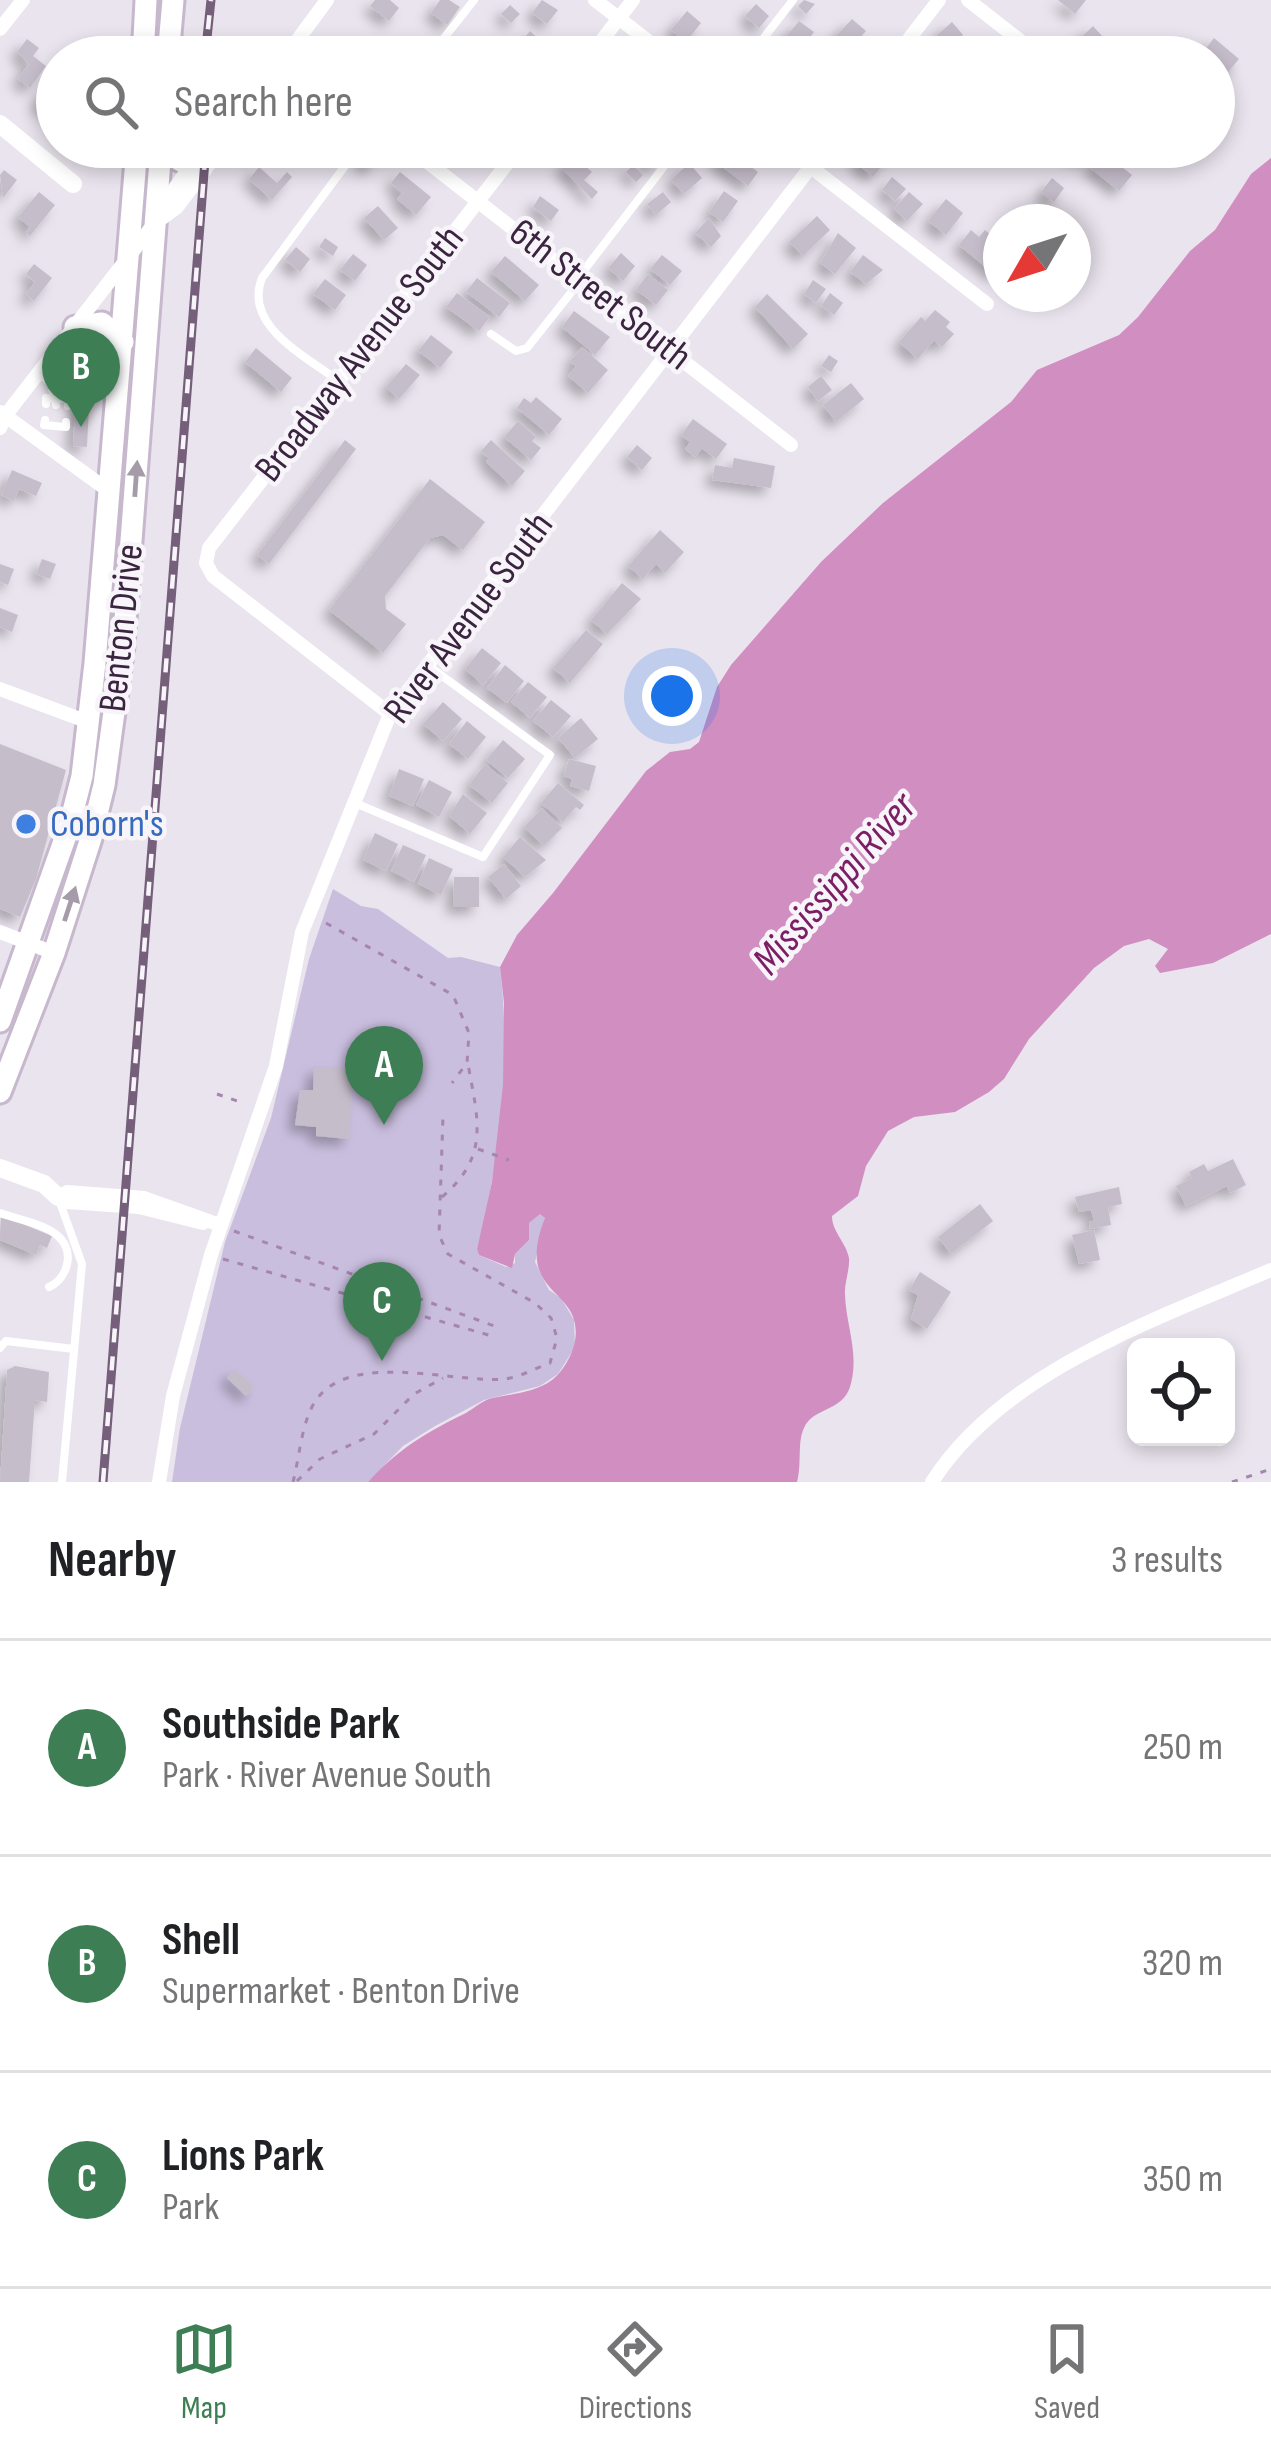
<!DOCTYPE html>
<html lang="en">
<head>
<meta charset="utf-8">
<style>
  :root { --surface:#fff; --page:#f2f2f2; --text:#202124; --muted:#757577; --line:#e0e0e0; --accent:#3d7e54 }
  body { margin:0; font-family:"Sofia Sans Condensed",sans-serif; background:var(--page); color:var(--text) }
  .controls { position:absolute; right:36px; bottom:36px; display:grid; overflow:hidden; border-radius:18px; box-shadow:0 6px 18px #0003 }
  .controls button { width:108px; height:108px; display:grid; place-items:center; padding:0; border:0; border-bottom:3px solid var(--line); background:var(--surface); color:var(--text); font:60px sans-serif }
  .compass { position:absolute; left:983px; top:204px; width:108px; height:108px; border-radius:50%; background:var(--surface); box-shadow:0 6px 18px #0003; rotate:231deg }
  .you { position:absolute; left:672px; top:696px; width:42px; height:42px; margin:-30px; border:9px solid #fff; border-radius:50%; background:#1a73e8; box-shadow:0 0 0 18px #1a73e833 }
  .badge { display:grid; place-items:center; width:78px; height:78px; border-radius:50%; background:var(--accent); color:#fff; font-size:39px; font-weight:700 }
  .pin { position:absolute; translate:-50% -99px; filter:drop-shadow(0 3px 6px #0008) }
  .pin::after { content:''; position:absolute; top:63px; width:42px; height:36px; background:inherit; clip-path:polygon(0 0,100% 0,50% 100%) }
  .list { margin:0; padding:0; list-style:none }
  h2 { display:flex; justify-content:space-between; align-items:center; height:156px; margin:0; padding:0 48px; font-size:51px }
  h2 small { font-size:39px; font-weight:400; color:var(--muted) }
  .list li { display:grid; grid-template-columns:78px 1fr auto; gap:36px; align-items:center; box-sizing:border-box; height:216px; padding:0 48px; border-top:3px solid var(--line) }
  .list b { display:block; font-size:45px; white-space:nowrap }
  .list p { margin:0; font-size:39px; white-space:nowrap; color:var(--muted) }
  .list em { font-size:39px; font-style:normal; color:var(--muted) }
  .icon { flex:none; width:66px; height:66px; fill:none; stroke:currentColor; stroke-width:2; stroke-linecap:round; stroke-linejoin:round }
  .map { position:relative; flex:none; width:1271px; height:1482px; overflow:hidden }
  .search { position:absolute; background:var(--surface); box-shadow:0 6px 18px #0003; left:36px; right:36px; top:36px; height:132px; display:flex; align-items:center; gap:30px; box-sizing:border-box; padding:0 42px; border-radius:66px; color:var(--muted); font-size:45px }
  .sheet { height:804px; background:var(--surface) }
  nav { display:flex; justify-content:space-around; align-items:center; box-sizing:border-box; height:168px; border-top:3px solid var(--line); background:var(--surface); font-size:33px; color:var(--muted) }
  nav a { display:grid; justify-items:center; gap:6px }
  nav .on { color:var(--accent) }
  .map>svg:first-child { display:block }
</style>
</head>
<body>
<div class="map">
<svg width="1271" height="1482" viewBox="0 0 1271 1482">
  <defs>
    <filter id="shadow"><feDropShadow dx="-7" dy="7" stdDeviation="6" flood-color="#0004"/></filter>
  </defs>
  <rect width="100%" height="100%" fill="#eae4ee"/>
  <path fill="#c9bede" d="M 333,889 L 361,906 L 378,909 L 448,958 L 461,957 L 500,967 C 511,1059 501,1160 477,1249 L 479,1255 L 506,1267 L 515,1263 L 515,1254 L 529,1240 L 529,1223 L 540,1213 L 545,1218 L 535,1262 L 549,1290 L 561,1298 L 574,1320 L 575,1347 L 558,1374 L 540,1386 L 484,1400 L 435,1426 L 403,1446 L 368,1482 L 172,1482 L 180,1428 L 225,1242 L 271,1118 L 309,959 Z"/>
  <path fill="#d18ec1" d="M 1271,158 L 1271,934 L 1213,963 L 1160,973 L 1155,966 L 1168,949 L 1149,939 L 1124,946 L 1094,968 L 1029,1039 L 1004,1079 L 989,1092 L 955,1112 L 914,1117 L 888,1131 L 866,1166 L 858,1196 L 832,1216 C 832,1232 846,1242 849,1258 C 850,1270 844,1283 845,1295 C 846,1326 860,1354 850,1387 C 842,1412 813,1407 804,1428 C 797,1442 802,1465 797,1482 L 368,1482 C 398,1449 427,1432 466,1413 C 474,1408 481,1402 489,1399 C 509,1394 535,1393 552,1380 C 562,1373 573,1354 575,1341 C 584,1286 513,1298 545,1218 L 540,1214 L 529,1223 L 529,1240 L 515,1254 L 512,1268 L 479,1255 L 477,1249 L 492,1182 L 503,1085 L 504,1003 L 500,967 L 517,935 L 553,893 L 646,771 L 670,752 L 690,749 L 699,742 L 717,687 L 731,665 L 821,562 L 883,503 L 1011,402 L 1037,370 L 1119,335 L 1138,317 L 1190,251 L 1215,230 L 1251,174 Z"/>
  <path fill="#c6bdcb" filter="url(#shadow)" d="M 375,0 L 390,0 L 399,8 L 389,21 L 370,6 Z
    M 440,0 L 449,0 L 460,7 L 447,25 L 431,13 Z
    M 542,0 L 558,10 L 547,24 L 532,13 Z
    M 804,0 L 815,4 L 806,14 L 798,6 Z
    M 1058,0 L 1086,0 L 1075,14 Z
    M 756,4 L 769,16 L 759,28 L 745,16 Z
    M 510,5 L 520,14 L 511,23 L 501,14 Z
    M 687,11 L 701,23 L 686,42 L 671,30 Z
    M 852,19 L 866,31 L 849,50 L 835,37 Z
    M 799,21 L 814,32 L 800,50 L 785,38 Z
    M 952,22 L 963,35 L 948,48 L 937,35 Z
    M 1093,26 L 1112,47 L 1101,57 L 1088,57 L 1075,43 Z
    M 530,31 L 542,42 L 529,57 L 522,57 L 514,50 Z
    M 345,38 L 363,54 L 361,57 L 343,57 L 335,50 Z
    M 1214,38 L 1239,59 L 1214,89 L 1214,57 L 1199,57 Z
    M 27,39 L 39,48 L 33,56 L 46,66 L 30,88 L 18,79 L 29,64 L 17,52 Z
    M 708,40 L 718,48 L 711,57 L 700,51 Z
    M 825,43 L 844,57 L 819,57 Z
    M 57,77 L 57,116 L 36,103 Z
    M 868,147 L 877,147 L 889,157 L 873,177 L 855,162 Z
    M 1065,147 L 1093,147 L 1083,161 Z
    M 726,148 L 758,172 L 748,186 L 716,162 Z
    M 371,149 L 380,156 L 368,169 L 360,161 Z
    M 651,151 L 660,159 L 652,168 L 643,160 Z
    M 1102,151 L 1132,175 L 1119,191 L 1089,167 Z
    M 573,155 L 592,172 L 584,180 L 598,192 L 592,199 L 561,168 Z
    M 689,163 L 702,178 L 684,194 L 671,180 Z
    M 633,165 L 643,175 L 636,182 L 626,172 Z
    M 259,167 L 277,183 L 287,172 L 292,177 L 272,200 L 249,179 Z
    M 4,170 L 17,180 L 3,198 L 0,175 Z
    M 400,172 L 431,197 L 416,215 L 397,199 L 402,193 L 391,183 Z
    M 892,177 L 906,189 L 895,201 L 882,190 Z
    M 1052,178 L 1064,188 L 1054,202 L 1041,192 Z
    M 724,191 L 738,201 L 723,222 L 709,212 Z
    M 39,192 L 55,205 L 30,236 L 26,233 L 30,227 L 18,217 Z
    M 663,192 L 671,202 L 656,215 L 647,204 Z
    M 909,192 L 923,204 L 907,221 L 894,209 Z
    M 540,196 L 559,210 L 551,221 L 533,207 Z
    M 946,199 L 963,213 L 946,235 L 928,221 Z
    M 378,206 L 398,228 L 384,240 L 364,218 Z
    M 817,216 L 830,230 L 803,256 L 789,242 Z
    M 709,218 L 721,236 L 711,247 L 695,233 Z
    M 971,230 L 979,237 L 985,230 L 994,238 L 990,243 L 995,247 L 1001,239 L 1001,268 L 995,275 L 959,245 Z
    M 838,233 L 856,248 L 835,274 L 820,263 Z
    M 325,238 L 338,247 L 333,256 L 319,247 Z
    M 296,247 L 310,259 L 300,272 L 285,260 Z
    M 621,253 L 635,266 L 623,281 L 608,268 Z
    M 353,254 L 367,265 L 355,281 L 340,270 Z
    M 662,255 L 682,271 L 670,285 L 650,269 Z
    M 863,255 L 883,270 L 866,284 L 850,272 Z
    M 505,256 L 539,285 L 525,301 L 491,272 Z
    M 34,264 L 52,278 L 34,301 L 26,294 L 35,282 L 26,274 Z
    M 648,274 L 668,290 L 656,305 L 636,290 Z
    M 477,278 L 510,303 L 499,317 L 466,292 Z
    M 325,279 L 346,295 L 335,310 L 313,294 Z
    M 813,280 L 826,289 L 816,303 L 804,294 Z
    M 457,293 L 490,317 L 479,331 L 446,307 Z
    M 830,293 L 843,303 L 834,315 L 821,306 Z
    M 767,294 L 808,334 L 793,349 L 755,307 Z
    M 935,310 L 950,322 L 946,327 L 954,334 L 942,347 L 934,340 L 918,359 L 899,342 L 921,317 L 925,321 Z
    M 574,311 L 610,337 L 595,355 L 562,327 Z
    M 431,335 L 453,352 L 440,368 L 418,351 Z
    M 582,347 L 608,370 L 588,393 L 568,376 L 576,366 L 570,361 Z
    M 256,348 L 292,378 L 281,392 L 245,362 Z
    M 829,355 L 838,361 L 831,372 L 821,366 Z
    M 406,364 L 420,375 L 399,399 L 386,387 Z
    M 821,376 L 832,390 L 818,401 L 808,387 Z
    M 851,383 L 864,399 L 836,422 L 823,405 Z
    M 536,397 L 562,419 L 549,435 L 517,408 L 524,398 L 531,403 Z
    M 75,406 L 89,407 L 87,447 L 73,446 Z
    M 693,419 L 727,444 L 716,459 L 702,448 L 695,457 L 685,449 L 690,442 L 681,435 Z
    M 518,421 L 536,437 L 532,441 L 541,448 L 531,460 L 504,437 Z
    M 345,440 L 356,449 L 269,564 L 257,555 Z
    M 491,440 L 525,471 L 512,486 L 486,462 L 489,458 L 481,451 Z
    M 637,445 L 652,458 L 642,470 L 627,457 Z
    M 734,458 L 775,466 L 771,488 L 712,480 L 715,465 L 732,468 Z
    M 12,470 L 42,483 L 36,496 L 19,489 L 14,501 L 1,495 Z
    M 430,479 L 485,522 L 463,550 L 443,535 L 430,538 L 385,596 L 386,609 L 406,624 L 383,653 L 329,610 Z
    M 660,530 L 684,552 L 665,573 L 656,564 L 643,579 L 628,566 Z
    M 42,559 L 56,564 L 50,579 L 36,574 Z
    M 0,564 L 14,569 L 8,585 L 0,582 Z
    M 622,583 L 641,599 L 607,634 L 591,620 Z
    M 0,608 L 18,615 L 12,632 L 0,627 Z
    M 586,630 L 603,644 L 570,683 L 553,668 Z
    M 482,648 L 501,663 L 483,685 L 465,669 Z
    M 505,665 L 524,681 L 507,703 L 487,688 Z
    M 528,682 L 547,697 L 530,718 L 511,702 Z
    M 551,700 L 571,716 L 553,737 L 533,721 Z
    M 443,702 L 462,719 L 443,741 L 423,724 Z
    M 581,718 L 598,739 L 575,758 L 558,738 Z
    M 467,721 L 486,737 L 468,759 L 449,744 Z
    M 503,740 L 525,759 L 508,778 L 486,760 Z
    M 0,744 L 66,770 L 36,879 L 20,917 L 0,909 Z
    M 569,759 L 596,766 L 589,791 L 570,786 L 572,779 L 564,776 Z
    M 485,764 L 508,783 L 492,803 L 469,785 Z
    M 399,769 L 424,779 L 413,806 L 389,796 Z
    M 429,780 L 452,792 L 439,817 L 416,805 Z
    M 558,783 L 584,805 L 580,810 L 576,807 L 563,822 L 541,803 Z
    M 463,794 L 487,813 L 470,834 L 449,816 Z
    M 542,808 L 562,828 L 544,846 L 524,827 Z
    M 375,833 L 398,844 L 386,871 L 363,860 Z
    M 520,837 L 546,860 L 525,877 L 503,857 Z
    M 403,845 L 426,855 L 414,882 L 391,871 Z
    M 429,858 L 453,869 L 441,895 L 418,884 Z
    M 504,864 L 521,886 L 506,899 L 488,877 Z
    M 454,877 L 479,877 L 479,907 L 453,907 Z
    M 319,1067 L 353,1069 L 349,1139 L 316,1136 L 316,1127 L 295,1125 L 300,1090 L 313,1090 L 314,1069 Z
    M 1233,1159 L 1246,1185 L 1230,1193 L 1227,1186 L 1186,1206 L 1176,1186 L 1192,1178 L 1189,1172 L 1204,1164 L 1208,1171 Z
    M 1119,1187 L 1122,1204 L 1108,1207 L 1111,1225 L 1090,1229 L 1089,1222 L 1094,1221 L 1091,1210 L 1079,1212 L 1075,1197 Z
    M 980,1204 L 993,1221 L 951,1254 L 938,1237 Z
    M 1,1215 L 52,1236 L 47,1248 L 40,1245 L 36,1255 L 0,1240 Z
    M 1094,1230 L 1100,1260 L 1079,1264 L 1072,1235 Z
    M 920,1272 L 951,1292 L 927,1329 L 911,1319 L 918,1295 L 909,1290 Z
    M 15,1366 L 49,1372 L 47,1402 L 35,1400 L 29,1482 L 0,1482 L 7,1370 Z
    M 235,1369 L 254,1387 L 246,1396 L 227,1378 Z"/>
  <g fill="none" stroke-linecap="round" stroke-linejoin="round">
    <defs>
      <path id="secondary" d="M 143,57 L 146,0
        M 168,57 L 173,0
        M 161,149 L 181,161 L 196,157
        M 75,327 L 102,323 L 123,342
        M 0,1021 L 69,827 L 82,776 L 95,663 L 137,147
        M 0,1092 L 54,953 L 91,838 L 104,785 L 123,646 L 161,147"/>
    </defs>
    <use href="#secondary" stroke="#c7b8cd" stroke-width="27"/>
    <path stroke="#a685b1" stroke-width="3" stroke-dasharray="6 9" stroke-linecap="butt" d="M 326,923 L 453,995 L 469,1033 L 467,1063 L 452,1083
      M 217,1094 L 237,1101
      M 478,1149 L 509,1160
      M 442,1197 C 490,1156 478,1120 468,1064
      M 234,1231 L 497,1327
      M 223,1259 L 492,1336
      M 297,1481 L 320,1459 L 374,1434 L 414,1394 L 443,1378
      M 293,1482 C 299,1459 301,1430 311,1409 C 340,1346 451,1384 505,1379 C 520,1377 536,1368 550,1363 L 557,1338 L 551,1318 L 535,1303 L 448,1254 L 439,1235 L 443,1116
      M 1232,1482 L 1271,1469"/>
    <path stroke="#fff" stroke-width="8" d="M 429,57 L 474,0
      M 749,57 L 793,0
      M 578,278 L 679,147
      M 491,334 L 516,351 L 527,348 L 581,280
      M 39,373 L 51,384 L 56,405
      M 337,380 C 304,355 243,325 262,278 L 359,147
      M 46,404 L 46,398 L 68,399 L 68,406
      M 45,420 L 44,425 L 66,427 L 66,422
      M 355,803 L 483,857 L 550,755 L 430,667
      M 59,1200 L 82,1264 L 62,1482
      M 0,1213 C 16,1219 45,1224 58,1236 C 76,1252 67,1279 49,1287
      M 0,1348 L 6,1341 L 74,1349"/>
    <path stroke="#fff" stroke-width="14" d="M 595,0 L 669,57
      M 968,0 L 1041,57
      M 0,29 L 23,0
      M 285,57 L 327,0
      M 589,57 L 633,0
      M 895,57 L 939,0
      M 408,147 L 791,445
      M 785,147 L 987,304
      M 1156,147 L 1157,148
      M 162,206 L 204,147
      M 0,412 L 109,491
      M 0,428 L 5,416 L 154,224 L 177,207 L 222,147
      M 0,689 L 91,723
      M 390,714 L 213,576 L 206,563 L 209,548 L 520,147
      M 0,932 L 54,953
      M 58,1197 L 67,1192 L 144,1198 L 220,1225
      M 58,1197 L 67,1202 L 139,1207 L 203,1223
      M 159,1482 L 173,1396 L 211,1255 L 276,1066 L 302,932 L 390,714 L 826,147
      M 932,1482 C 1002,1372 1156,1319 1271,1270"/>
    <path stroke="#fff" stroke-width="18" d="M 0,124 L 73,184
      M 0,1168 L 44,1184 L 58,1197"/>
    <use href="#secondary" stroke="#fff" stroke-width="21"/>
    <defs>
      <path id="rail" d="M 205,57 L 211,0
        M 103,1482 L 206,147"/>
    </defs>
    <use href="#rail" stroke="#755f7a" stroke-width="9"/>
    <use href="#rail" stroke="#f8f5fa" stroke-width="4.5" stroke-dasharray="14" stroke-linecap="butt"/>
  </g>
  <defs><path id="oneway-solid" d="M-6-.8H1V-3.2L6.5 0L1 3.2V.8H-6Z" transform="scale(3)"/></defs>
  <g fill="#a69ca9">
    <use href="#oneway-solid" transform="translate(136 479) rotate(-86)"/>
    <use href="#oneway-solid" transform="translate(70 904) rotate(-72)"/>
  </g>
  <circle fill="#3f7fe0" stroke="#f8f5fa" stroke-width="4.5" cx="26" cy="824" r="12"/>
  <g text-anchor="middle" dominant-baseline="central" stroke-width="9" stroke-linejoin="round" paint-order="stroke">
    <g font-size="39" fill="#3a243f" stroke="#f8f5fa">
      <text transform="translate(600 295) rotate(38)">6th Street South</text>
      <text transform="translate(360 354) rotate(-52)">Broadway Avenue South</text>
      <text transform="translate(469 618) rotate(-53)">River Avenue South</text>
      <text transform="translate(122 628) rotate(-84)">Benton Drive</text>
    </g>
    <g font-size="39" fill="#366cbe" stroke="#f8f5fa" text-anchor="start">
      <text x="50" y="824">Coborn's</text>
    </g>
    <g font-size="42" font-style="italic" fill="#7b1e64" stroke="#f8f5fa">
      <text transform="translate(835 884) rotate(-49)">Mississippi River</text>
    </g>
  </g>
</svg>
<div class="controls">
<button><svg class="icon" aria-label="locate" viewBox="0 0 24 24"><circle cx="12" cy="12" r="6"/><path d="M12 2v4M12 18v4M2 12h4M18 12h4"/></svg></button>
</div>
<svg class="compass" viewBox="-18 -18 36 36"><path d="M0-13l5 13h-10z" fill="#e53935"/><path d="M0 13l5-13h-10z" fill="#757577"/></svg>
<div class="you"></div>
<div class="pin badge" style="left:384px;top:1125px">A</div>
<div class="pin badge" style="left:81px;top:427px">B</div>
<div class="pin badge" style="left:382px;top:1361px">C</div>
<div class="search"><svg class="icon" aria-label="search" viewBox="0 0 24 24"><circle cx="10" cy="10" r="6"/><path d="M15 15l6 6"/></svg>Search here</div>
</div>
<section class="sheet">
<h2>Nearby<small>3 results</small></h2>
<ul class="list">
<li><span class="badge">A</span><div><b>Southside Park</b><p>Park · River Avenue South</p></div><em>250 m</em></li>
<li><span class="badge">B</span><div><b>Shell</b><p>Supermarket · Benton Drive</p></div><em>320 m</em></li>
<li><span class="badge">C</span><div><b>Lions Park</b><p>Park</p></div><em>350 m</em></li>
</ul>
</section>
<nav>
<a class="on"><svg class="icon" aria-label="map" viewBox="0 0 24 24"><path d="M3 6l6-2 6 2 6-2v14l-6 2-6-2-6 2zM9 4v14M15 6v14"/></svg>Map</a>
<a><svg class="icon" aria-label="directions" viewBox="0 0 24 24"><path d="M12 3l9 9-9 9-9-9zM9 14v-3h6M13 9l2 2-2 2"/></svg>Directions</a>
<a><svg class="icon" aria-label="saved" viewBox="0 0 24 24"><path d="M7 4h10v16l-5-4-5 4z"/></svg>Saved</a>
</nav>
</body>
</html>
